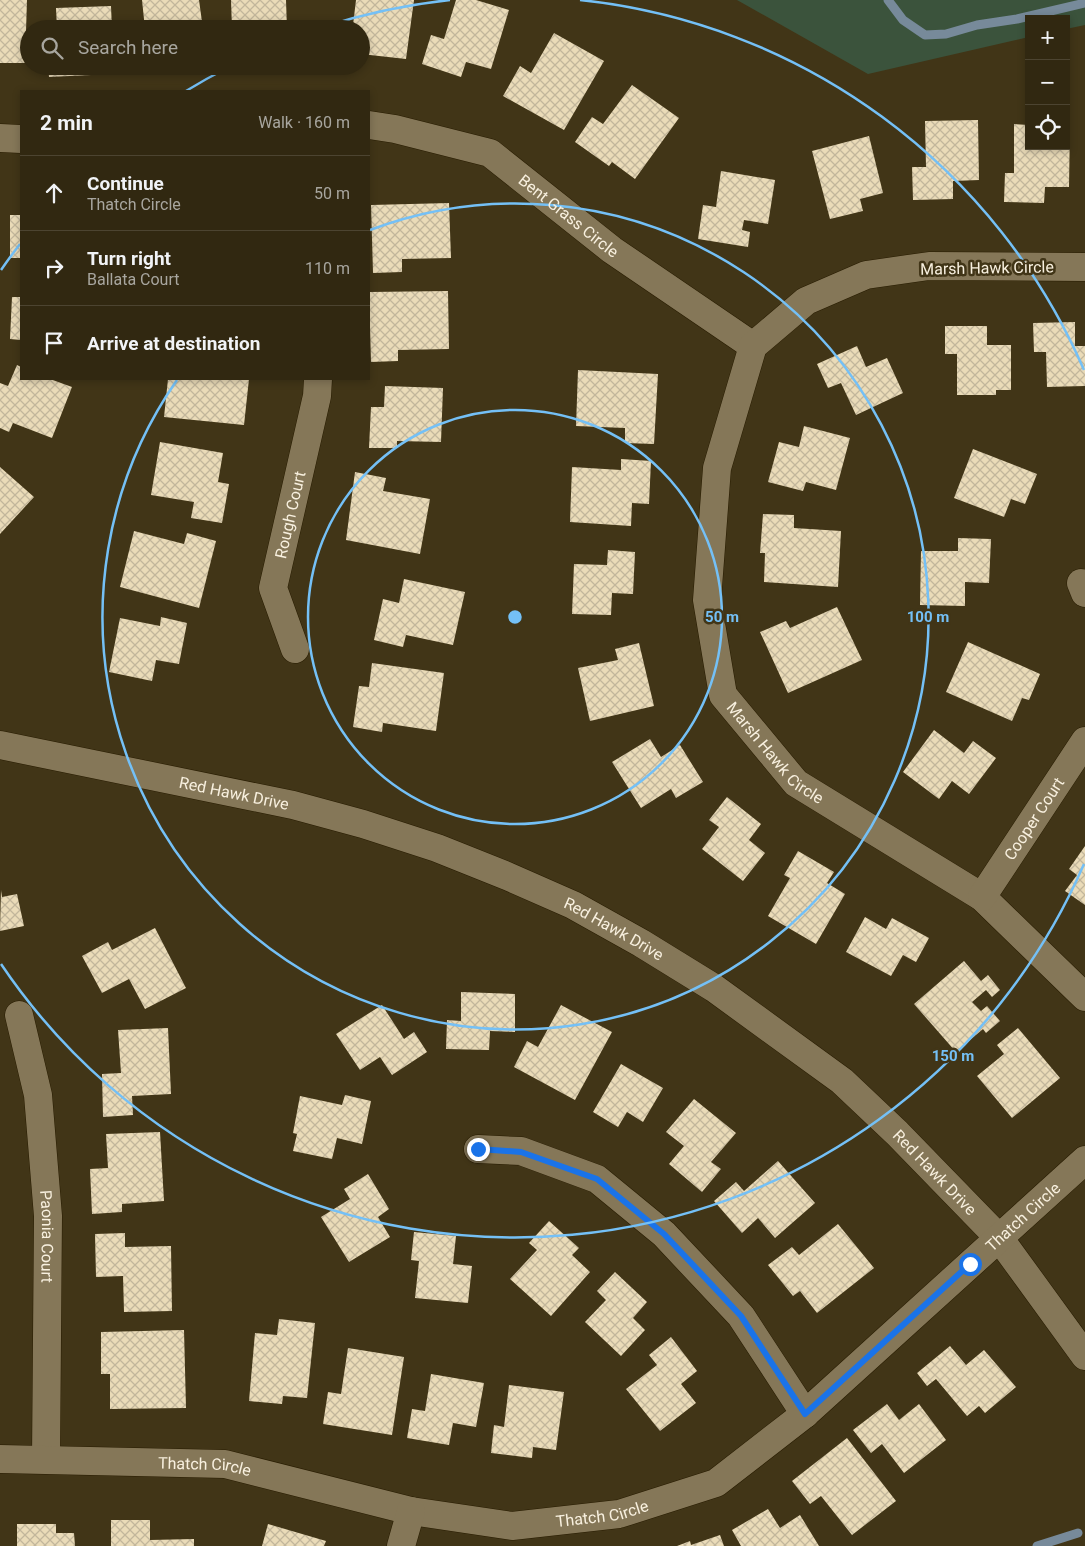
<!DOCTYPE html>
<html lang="en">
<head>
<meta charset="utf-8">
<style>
  :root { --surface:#312811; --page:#39301a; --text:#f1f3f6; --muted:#a8a69f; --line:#4c4431 }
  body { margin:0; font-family:Roboto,sans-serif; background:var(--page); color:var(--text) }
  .controls { position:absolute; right:15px; top:15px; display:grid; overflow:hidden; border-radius:0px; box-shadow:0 2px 8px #0003 }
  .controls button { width:45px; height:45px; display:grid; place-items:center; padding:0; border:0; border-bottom:1px solid var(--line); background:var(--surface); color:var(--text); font:25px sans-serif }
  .stop { position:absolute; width:15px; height:15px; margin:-11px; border:4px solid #1a73e8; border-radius:50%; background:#fff }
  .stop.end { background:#1a73e8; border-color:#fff; box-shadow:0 1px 5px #0008 }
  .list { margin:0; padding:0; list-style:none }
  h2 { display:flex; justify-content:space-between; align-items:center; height:65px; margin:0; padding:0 20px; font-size:21px }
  h2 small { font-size:16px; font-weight:400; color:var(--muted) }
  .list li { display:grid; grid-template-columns:32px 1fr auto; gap:15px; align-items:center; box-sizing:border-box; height:75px; padding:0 20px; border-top:1px solid var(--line) }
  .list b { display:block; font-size:19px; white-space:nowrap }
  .list p { margin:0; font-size:16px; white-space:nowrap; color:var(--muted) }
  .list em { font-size:16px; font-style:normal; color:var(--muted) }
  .icon { flex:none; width:28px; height:28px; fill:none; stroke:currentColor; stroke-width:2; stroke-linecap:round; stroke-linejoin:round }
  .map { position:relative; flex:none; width:1085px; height:1546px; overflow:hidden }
  .search { position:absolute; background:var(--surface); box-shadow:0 2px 8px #0003; left:20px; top:20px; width:350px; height:55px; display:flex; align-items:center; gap:12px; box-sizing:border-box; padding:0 18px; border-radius:28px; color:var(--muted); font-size:19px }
  .panel { position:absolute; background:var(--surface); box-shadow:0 2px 8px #0003; left:20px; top:90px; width:350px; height:290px; border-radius:0px }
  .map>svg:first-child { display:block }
</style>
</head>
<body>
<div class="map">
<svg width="1085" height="1546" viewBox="0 0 1085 1546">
  <defs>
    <pattern id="building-cross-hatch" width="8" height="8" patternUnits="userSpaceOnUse" patternTransform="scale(1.25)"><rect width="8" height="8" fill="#eadbb8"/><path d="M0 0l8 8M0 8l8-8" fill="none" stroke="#c2b69b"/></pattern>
  </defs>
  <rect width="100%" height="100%" fill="#413517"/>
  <path fill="#3b533c" d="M 737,0 L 1085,0 L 1085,25 L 1066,29 L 1066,19 L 1029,19 L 1029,37 L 868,74 Z"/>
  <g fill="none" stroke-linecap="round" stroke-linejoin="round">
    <path stroke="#778a9a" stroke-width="9" d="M 888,0 L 903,20 L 925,35 L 946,34 L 977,25 L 1017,19 L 1085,3
      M 1037,1546 L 1078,1533"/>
  </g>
  <path fill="url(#building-cross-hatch)" d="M 0,0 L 27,0 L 25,63 L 0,63 Z
    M 142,0 L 199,0 L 203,29 L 145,29 Z
    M 231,0 L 286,0 L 287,29 L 232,29 Z
    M 356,0 L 414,0 L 406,59 L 361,54 L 361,29 L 341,29 L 342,23 L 353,25 Z
    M 456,0 L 476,0 L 509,10 L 491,69 L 466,62 L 461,77 L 422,64 L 431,35 L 444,39 Z
    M 111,6 L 112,29 L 57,29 L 56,8 Z
    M 554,33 L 604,61 L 564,130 L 503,96 L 520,66 L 531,73 Z
    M 48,66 L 91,66 L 91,75 L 49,77 Z
    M 137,66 L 172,66 L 172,67 L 138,72 Z
    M 632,85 L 679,118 L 635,179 L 612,162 L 609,166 L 575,142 L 592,117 L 603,124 Z
    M 978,120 L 979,180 L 953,181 L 953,199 L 913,200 L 912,167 L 926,167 L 925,121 Z
    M 1014,124 L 1029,125 L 1029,146 L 1066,146 L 1066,125 L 1070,125 L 1069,187 L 1045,187 L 1044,203 L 1004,202 L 1005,173 L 1014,173 Z
    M 869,136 L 883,193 L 860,199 L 863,211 L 830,219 L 812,151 Z
    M 721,171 L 775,180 L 768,224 L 744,220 L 742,230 L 750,232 L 748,247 L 698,239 L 703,205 L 716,207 Z
    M 449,203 L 451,258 L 402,259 L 402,272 L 373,273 L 371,205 Z
    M 10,215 L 21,215 L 21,258 L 10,258 Z
    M 448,291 L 449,349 L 398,350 L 398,361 L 371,362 L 369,292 Z
    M 12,297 L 21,297 L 21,340 L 10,339 Z
    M 1075,322 L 1075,346 L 1085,346 L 1085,386 L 1047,387 L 1046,352 L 1034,352 L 1033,323 Z
    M 945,326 L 987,326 L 987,345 L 1011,345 L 1011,390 L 996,390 L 996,395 L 957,395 L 957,354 L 945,354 Z
    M 857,346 L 866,367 L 887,358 L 903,393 L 856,415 L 841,383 L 828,388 L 817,364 Z
    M 17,365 L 21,367 L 21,379 L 50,379 L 72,387 L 52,438 L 13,423 L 9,432 L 0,428 L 0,383 L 8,386 Z
    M 578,370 L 658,374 L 654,444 L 625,443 L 625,428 L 576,426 Z
    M 168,379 L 249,379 L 244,425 L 164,417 Z
    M 385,386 L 443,388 L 441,442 L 397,441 L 397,448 L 369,448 L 371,407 L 384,407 Z
    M 804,426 L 850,438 L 836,490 L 806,482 L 803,491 L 768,482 L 779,442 L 799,447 Z
    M 160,442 L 223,453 L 218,482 L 229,484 L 222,523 L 191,518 L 194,502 L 151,495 Z
    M 973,449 L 1037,474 L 1025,504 L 1011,499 L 1004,517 L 954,498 Z
    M 621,459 L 651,461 L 649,504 L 632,503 L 631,526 L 570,522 L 572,467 L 621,470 Z
    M 0,467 L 34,497 L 0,534 Z
    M 355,472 L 386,478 L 383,491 L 430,499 L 420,554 L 346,540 Z
    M 763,514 L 794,515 L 794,528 L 841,531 L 838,587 L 764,582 L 765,553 L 760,553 Z
    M 134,531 L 184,544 L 187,533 L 216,541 L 199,608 L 120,587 Z
    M 958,538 L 991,539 L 989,583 L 965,582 L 965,606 L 920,605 L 921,551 L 958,551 Z
    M 608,550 L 635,552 L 633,594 L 612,593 L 611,615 L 572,614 L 574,564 L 607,565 Z
    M 404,579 L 465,592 L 453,645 L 406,635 L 403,647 L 374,640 L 383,599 L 399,603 Z
    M 837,607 L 862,660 L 788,693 L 760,632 L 786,621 L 790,628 Z
    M 161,617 L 187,623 L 179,664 L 156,660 L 152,681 L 109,672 L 120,618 L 160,626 Z
    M 968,642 L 1040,674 L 1029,700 L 1022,698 L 1012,721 L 946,692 Z
    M 639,643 L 654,706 L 590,721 L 578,668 L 618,660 L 615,649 Z
    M 372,663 L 444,673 L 436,731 L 383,723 L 382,732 L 353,727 L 359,686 L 369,687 Z
    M 934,730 L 964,753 L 973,741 L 996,758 L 969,794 L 952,781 L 939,799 L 903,772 Z
    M 650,739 L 661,757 L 680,745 L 703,782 L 676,798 L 671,789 L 641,808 L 612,762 Z
    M 727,797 L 761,824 L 749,840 L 765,853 L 743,881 L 702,849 L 719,827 L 709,820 Z
    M 1085,846 L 1085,905 L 1065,891 L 1077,875 L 1069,869 Z
    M 798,851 L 834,872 L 827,883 L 845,894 L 816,944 L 768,916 L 790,878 L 784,875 Z
    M 1,890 L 2,897 L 17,894 L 24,926 L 0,931 Z
    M 865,917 L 886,929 L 892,918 L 929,938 L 916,962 L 903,955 L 891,976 L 846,952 Z
    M 155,928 L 186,988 L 145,1009 L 129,979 L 102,993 L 82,956 L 108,942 L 112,950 Z
    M 964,961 L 981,981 L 988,975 L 1000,990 L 992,997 L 986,990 L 972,1002 L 981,1011 L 987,1006 L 1000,1021 L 986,1033 L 983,1029 L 956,1052 L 914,1004 Z
    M 461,992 L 515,994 L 515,1032 L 490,1031 L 489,1050 L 446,1049 L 447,1020 L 461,1021 Z
    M 382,1005 L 404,1039 L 414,1032 L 427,1052 L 392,1075 L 380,1057 L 360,1070 L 336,1034 Z
    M 561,1005 L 612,1032 L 575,1100 L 514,1067 L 527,1041 L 538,1047 Z
    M 168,1028 L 171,1094 L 132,1096 L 133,1115 L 103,1117 L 102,1074 L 121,1073 L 118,1030 Z
    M 1018,1028 L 1060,1078 L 1012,1118 L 977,1076 L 1004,1054 L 997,1045 Z
    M 621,1064 L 663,1088 L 643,1122 L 627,1112 L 618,1127 L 593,1112 Z
    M 345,1095 L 371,1101 L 362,1144 L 337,1138 L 332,1159 L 293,1151 L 297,1134 L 293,1133 L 300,1096 L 342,1105 Z
    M 694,1099 L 736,1133 L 711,1162 L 721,1169 L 702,1192 L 669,1164 L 684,1146 L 666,1132 Z
    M 160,1132 L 164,1201 L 122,1204 L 122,1212 L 92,1214 L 90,1169 L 108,1168 L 106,1134 Z
    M 778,1161 L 815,1203 L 775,1238 L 758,1218 L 742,1233 L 714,1201 L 736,1182 L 744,1191 Z
    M 368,1174 L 389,1209 L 378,1217 L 390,1237 L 349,1262 L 321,1217 L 350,1199 L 344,1189 Z
    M 549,1221 L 579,1248 L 572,1255 L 590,1272 L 551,1316 L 510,1279 L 537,1250 L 529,1243 Z
    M 838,1224 L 874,1268 L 817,1313 L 800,1291 L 793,1296 L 768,1265 L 792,1247 L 799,1255 Z
    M 414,1232 L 456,1236 L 453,1264 L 472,1266 L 468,1303 L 415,1298 L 419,1261 L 411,1260 Z
    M 125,1233 L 125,1247 L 171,1246 L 172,1311 L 124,1312 L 123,1276 L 96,1277 L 95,1234 Z
    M 615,1272 L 647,1302 L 633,1318 L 645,1330 L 621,1356 L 585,1322 L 606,1300 L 597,1291 Z
    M 279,1319 L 315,1323 L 307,1398 L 283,1396 L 282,1404 L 249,1401 L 255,1333 L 277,1335 Z
    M 184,1330 L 186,1408 L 110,1409 L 110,1374 L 101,1374 L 101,1332 Z
    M 671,1337 L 697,1371 L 681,1384 L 696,1403 L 660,1431 L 626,1389 L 657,1365 L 649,1355 Z
    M 950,1346 L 966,1365 L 984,1350 L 1016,1387 L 985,1413 L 979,1406 L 967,1416 L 936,1379 L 927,1386 L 917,1373 Z
    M 348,1348 L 404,1357 L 392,1435 L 323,1424 L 328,1392 L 341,1394 Z
    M 431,1374 L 484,1383 L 476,1427 L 453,1423 L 449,1445 L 407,1438 L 412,1409 L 425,1411 Z
    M 509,1385 L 564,1392 L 556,1450 L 533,1447 L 532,1458 L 491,1453 L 494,1425 L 504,1427 Z
    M 887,1404 L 899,1420 L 919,1404 L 946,1440 L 904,1473 L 882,1444 L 871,1453 L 853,1430 Z
    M 847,1438 L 896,1501 L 852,1535 L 821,1496 L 810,1504 L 792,1481 Z
    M 768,1509 L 780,1528 L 800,1515 L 819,1546 L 741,1546 L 732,1530 Z
    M 111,1520 L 150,1520 L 150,1540 L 194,1539 L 194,1546 L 111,1546 Z
    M 17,1524 L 56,1524 L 56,1533 L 74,1533 L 75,1546 L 17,1546 Z
    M 268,1524 L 326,1541 L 324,1546 L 262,1546 Z
    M 720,1535 L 724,1546 L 677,1546 L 690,1541 L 691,1545 Z"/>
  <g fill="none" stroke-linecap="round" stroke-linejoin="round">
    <defs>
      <g id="minor">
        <path id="s1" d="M 369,125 L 395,129 L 490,153 L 612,250 L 753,346"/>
        <path d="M 0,138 L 21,139"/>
        <path id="s2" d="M 1085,267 L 929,266 L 866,275 L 806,301 L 753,346 L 717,468 L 707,600 L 723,695 L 796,783 L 982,897 L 1085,997"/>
        <path d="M 1081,583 L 1085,593"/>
        <path id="s3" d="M 295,649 L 273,588 L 317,396 L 318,379"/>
        <path id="s4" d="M 0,745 L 293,805 L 363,824 L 437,848 L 507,876 L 573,905 L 641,943 L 714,988 L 842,1081 L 897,1133 L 1000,1239 L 1085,1356"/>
        <path id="s5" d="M 982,897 L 1085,741"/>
        <path id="s6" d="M 19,1015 L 38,1095 L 48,1216 L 46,1459"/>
        <path d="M 478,1149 L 521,1151 L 597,1179 L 664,1234 L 741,1316 L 805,1414"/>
        <path id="s7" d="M 0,1459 L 225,1464 L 411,1511 L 512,1526 L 619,1514 L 716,1483 L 805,1414 L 1085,1160"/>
        <path d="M 401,1546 L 411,1511"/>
      </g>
    </defs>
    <use href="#minor" stroke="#281c00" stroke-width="29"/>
    <use href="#minor" stroke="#857758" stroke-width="28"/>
  </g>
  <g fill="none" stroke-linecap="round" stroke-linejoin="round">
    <path stroke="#1a73e8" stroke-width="6" d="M 478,1149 L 521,1152 L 597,1179 L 664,1234 L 741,1316 L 805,1414 L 970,1264"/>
  </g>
  <g fill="none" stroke="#74c0f6" stroke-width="2.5">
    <circle cx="515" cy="617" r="207"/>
    <path d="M370 230A413 413 0 1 1 177 380"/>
    <path d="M1084 864A620 620 0 0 1 1 964M1 270A620 620 0 0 1 20 244M186 91A620 620 0 0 1 229 67M323 27A620 620 0 0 1 450 0M580 0A620 620 0 0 1 1084 370"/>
  </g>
  <g text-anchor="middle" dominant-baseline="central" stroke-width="5" stroke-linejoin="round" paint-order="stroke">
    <g font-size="16" fill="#f8f0df" stroke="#413517">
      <text stroke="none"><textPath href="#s1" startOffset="225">Bent Grass Circle</textPath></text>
      <text transform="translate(987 268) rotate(-1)">Marsh Hawk Circle</text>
      <text stroke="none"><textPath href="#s3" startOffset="140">Rough Court</textPath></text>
      <text stroke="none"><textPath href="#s2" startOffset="789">Marsh Hawk Circle</textPath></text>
      <text stroke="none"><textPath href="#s4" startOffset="239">Red Hawk Drive</textPath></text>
      <text stroke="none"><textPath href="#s5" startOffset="94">Cooper Court</textPath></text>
      <text stroke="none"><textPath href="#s4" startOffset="644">Red Hawk Drive</textPath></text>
      <text stroke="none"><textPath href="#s4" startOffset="1049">Red Hawk Drive</textPath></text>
      <text stroke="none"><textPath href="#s7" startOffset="1135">Thatch Circle</textPath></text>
      <text stroke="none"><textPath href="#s6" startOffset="224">Paonia Court</textPath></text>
      <text stroke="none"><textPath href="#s7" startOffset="205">Thatch Circle</textPath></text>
      <text stroke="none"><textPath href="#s7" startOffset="610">Thatch Circle</textPath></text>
    </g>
  </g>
  <circle cx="515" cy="617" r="8" fill="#74c0f6" stroke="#413517" stroke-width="2.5"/>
  <g font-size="15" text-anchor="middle" font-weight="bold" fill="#74c0f6" stroke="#413517" stroke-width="5" stroke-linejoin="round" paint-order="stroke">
    <text x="722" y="622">50 m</text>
    <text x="928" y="622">100 m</text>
    <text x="953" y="1061">150 m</text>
  </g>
</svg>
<div class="controls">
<button>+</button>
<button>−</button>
<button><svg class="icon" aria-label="locate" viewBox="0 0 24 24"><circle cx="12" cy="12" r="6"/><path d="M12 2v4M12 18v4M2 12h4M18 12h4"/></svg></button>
</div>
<div class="stop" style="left:970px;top:1264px"></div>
<div class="stop end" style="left:478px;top:1149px"></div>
<div class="search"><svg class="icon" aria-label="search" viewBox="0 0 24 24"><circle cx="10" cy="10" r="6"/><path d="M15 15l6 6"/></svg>Search here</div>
<section class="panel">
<h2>2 min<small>Walk · 160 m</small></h2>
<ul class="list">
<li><svg class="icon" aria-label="ahead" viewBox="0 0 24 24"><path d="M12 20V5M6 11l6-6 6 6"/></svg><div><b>Continue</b><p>Thatch Circle</p></div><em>50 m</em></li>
<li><svg class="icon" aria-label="right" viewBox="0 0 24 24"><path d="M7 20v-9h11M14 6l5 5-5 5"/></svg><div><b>Turn right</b><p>Ballata Court</p></div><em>110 m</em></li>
<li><svg class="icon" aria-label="arrive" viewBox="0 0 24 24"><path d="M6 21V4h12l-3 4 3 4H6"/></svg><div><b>Arrive at destination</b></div></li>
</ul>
</section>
</div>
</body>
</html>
